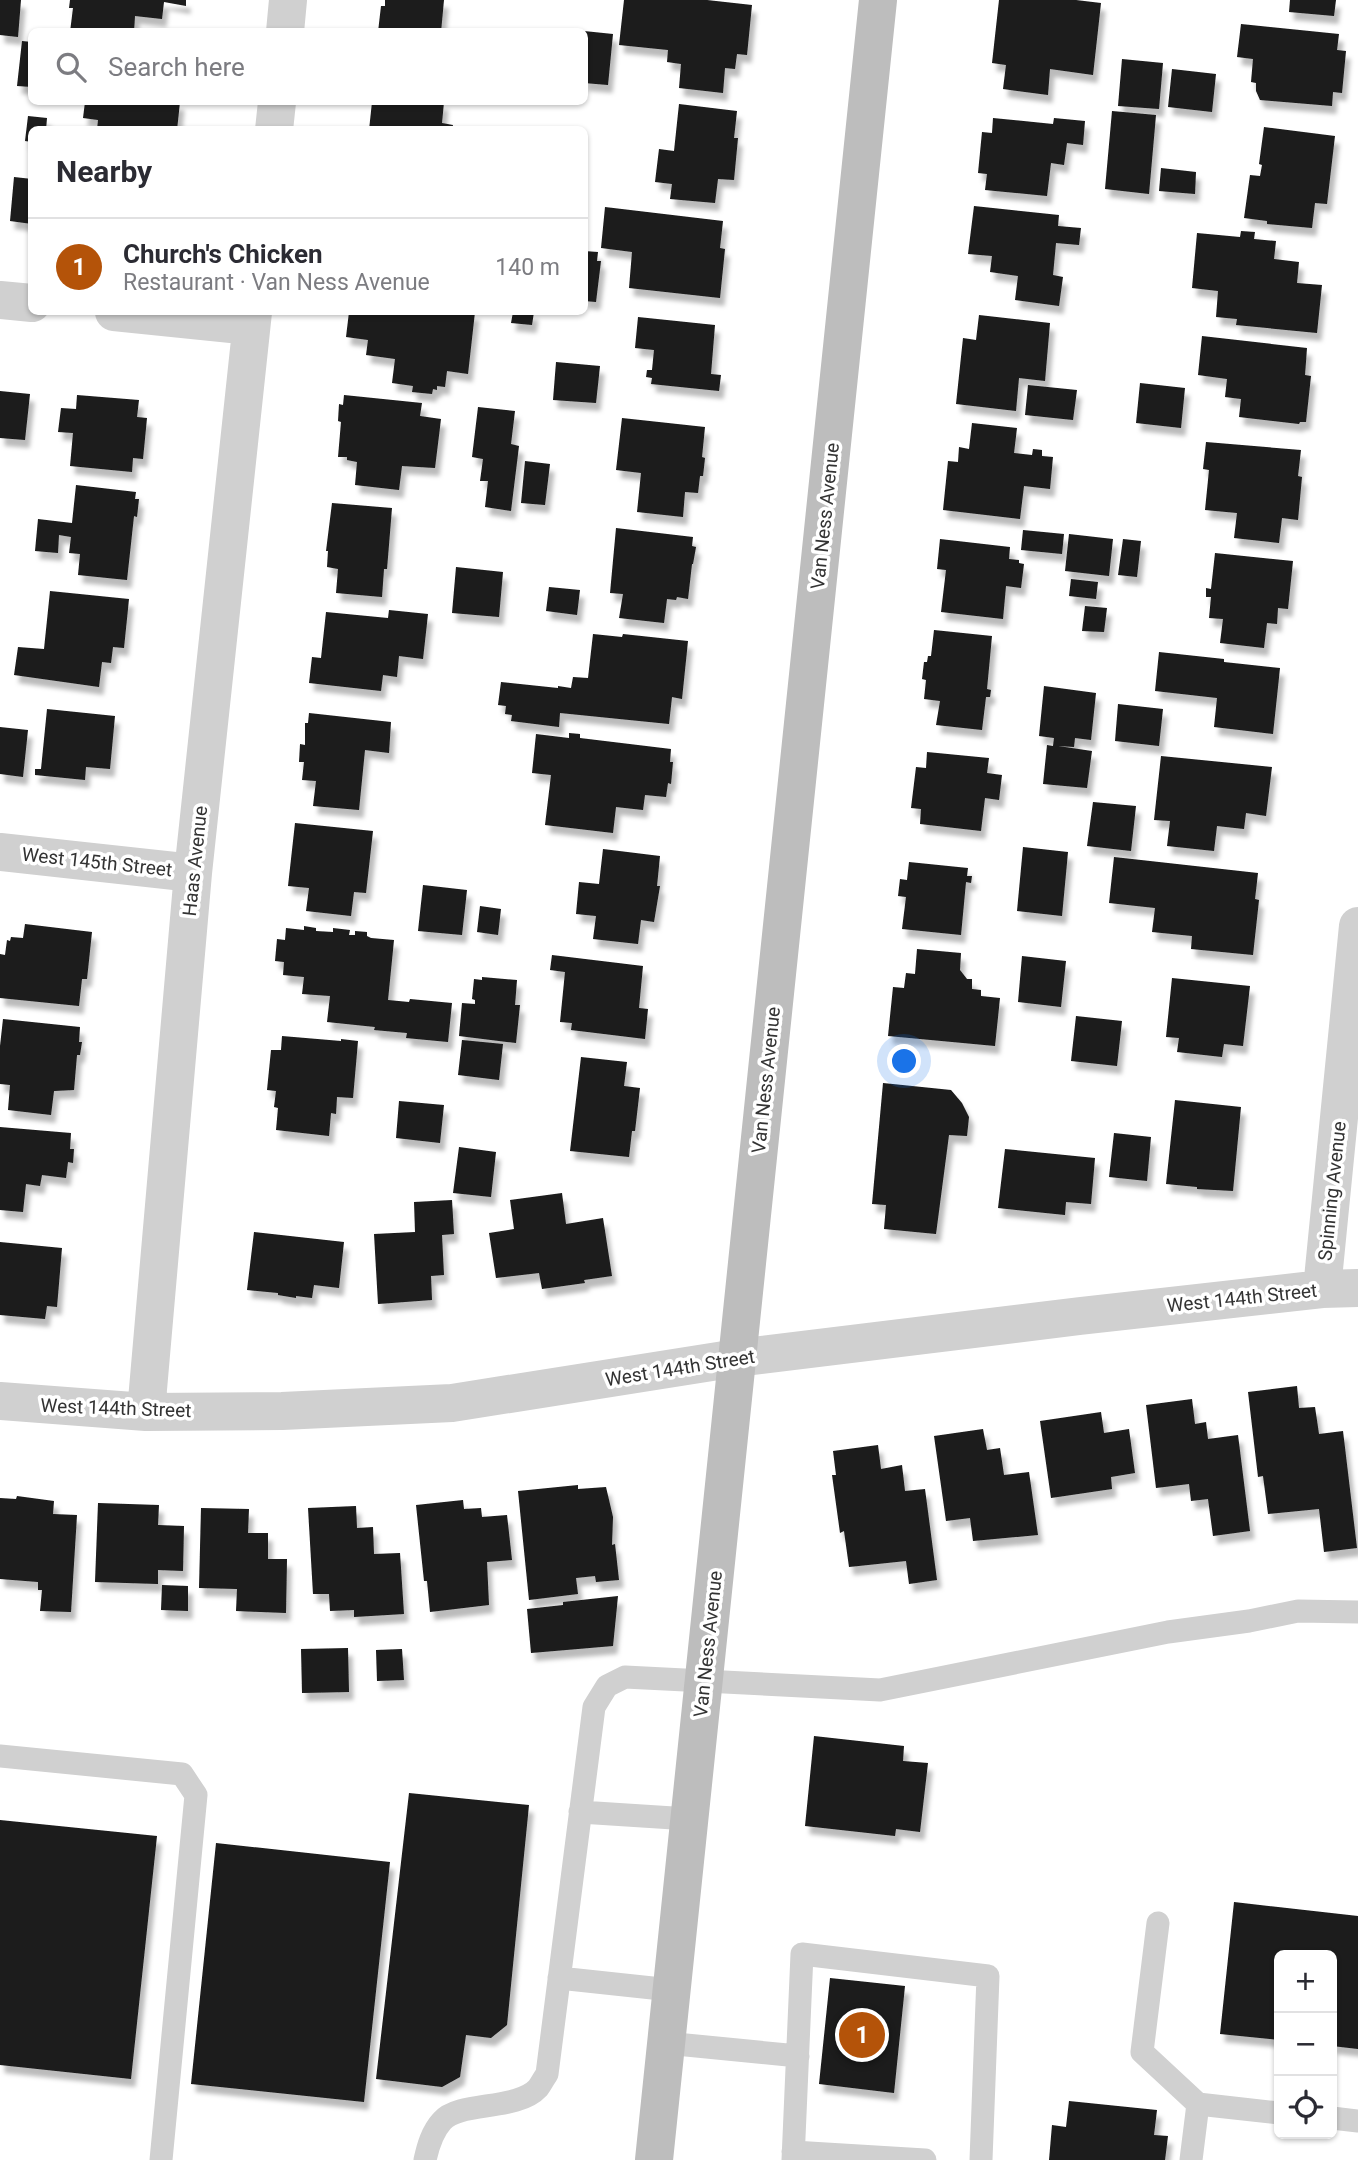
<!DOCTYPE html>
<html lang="en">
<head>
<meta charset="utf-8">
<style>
  :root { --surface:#fff; --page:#f7f7f7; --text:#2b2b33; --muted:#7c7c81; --line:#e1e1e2; --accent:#b45309 }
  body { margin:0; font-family:Roboto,sans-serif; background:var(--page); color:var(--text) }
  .controls { position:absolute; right:21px; bottom:21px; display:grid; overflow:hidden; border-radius:10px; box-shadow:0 2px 5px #0004 }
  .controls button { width:63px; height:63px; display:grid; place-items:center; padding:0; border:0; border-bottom:2px solid var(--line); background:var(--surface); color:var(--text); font:35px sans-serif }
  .you { position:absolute; left:905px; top:1062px; width:24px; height:24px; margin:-18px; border:5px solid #fff; border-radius:50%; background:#1a73e8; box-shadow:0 0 0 10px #1a73e833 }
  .badge { display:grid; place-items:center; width:46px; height:46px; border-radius:50%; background:var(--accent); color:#fff; font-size:23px; font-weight:700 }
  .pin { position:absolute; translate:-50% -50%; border:4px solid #fff; box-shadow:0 2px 7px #0006 }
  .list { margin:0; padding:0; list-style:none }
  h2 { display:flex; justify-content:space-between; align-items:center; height:91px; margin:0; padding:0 28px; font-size:30px }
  h2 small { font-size:23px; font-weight:400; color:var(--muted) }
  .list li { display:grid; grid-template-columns:46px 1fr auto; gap:21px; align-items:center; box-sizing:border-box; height:98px; padding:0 28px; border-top:2px solid var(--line) }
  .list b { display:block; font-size:26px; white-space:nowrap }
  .list p { margin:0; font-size:23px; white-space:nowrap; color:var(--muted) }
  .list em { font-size:23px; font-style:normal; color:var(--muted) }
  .icon { flex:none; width:38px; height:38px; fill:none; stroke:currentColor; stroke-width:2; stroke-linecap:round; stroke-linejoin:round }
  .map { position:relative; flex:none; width:1358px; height:2160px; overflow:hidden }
  .search { position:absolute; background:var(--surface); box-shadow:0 2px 5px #0004; left:28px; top:28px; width:560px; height:77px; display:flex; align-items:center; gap:18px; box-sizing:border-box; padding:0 24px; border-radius:10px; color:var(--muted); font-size:26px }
  .panel { position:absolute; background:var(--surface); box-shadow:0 2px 5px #0004; left:28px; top:126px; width:560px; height:189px; border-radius:10px }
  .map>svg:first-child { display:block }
</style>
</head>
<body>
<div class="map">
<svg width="1358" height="2160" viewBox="0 0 1358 2160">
  <defs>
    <filter id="shadow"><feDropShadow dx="4.5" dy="8" stdDeviation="2" flood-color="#0004"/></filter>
  </defs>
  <rect width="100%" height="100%" fill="#fff"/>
  <path fill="#1a1a1a" filter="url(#shadow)" d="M 0,0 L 21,0 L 18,37 L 0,35 Z
    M 70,0 L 186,0 L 186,6 L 164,2 L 162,19 L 135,16 L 134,32 L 70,32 L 73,8 L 69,8 Z
    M 385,0 L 444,0 L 441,32 L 378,32 L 381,6 L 385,6 Z
    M 624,0 L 707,0 L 752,5 L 747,55 L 737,54 L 735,69 L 725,68 L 723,93 L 679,88 L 681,64 L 667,62 L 668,50 L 619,45 Z
    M 999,0 L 1076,0 L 1101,3 L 1093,75 L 1050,69 L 1048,95 L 1003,89 L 1006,65 L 992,63 Z
    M 1290,0 L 1336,0 L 1334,16 L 1289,12 Z
    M 1241,24 L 1339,34 L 1337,50 L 1346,51 L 1342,93 L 1333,92 L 1332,106 L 1260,100 L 1256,91 L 1256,83 L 1251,82 L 1253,59 L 1237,57 Z
    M 584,31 L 613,34 L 608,85 L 584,83 Z
    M 22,41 L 32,42 L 32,87 L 17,86 Z
    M 1122,59 L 1163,63 L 1159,109 L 1118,106 Z
    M 1172,69 L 1216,74 L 1212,112 L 1168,107 Z
    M 85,102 L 180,102 L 177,130 L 97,130 L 98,120 L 83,118 Z
    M 372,102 L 444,102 L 442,123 L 453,125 L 452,130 L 369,130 Z
    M 679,104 L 737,111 L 734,138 L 738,138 L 734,180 L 718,179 L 715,203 L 670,199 L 672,184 L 655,182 L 659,149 L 674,151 Z
    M 1112,111 L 1156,115 L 1149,194 L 1105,189 Z
    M 28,116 L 47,118 L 46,130 L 32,130 L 32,142 L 25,141 Z
    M 993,118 L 1053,124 L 1054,118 L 1085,121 L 1083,145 L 1067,143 L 1064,165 L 1051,163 L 1047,196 L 985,190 L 987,174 L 978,173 L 982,132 L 992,133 Z
    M 1264,127 L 1335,136 L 1327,204 L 1315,203 L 1312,228 L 1267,224 L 1267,221 L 1244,218 L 1250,175 L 1260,176 L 1262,165 L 1259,164 Z
    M 1161,168 L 1196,172 L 1195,194 L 1159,191 Z
    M 14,177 L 32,179 L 32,224 L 10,221 Z
    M 974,206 L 1059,215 L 1058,226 L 1081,228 L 1079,245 L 1056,243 L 1053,275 L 1063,277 L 1059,306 L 1015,300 L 1018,276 L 990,272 L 992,256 L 968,254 Z
    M 605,207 L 723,221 L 720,248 L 725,249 L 720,298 L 629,288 L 632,252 L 601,248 Z
    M 1241,231 L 1255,232 L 1254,239 L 1276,241 L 1274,259 L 1299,262 L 1297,283 L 1322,285 L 1317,333 L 1236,325 L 1237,319 L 1216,317 L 1218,291 L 1192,288 L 1197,233 L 1240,237 Z
    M 584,251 L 598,252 L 597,261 L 601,261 L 596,302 L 584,301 Z
    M 349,312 L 475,312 L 468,374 L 447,371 L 445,387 L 437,386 L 437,390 L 433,389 L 432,394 L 412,392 L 413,386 L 392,383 L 395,359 L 366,355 L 368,340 L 346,337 Z
    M 513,312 L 534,312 L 532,325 L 511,323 Z
    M 979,315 L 1050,323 L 1045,381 L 1019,378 L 1016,411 L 956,404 L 963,338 L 976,340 Z
    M 638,317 L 715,325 L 711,374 L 721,375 L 719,391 L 651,384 L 652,378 L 646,377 L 647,370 L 652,370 L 654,350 L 635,348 Z
    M 1202,336 L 1307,348 L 1305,375 L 1311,376 L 1306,422 L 1300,422 L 1299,424 L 1239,417 L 1241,399 L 1225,397 L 1227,379 L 1198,375 Z
    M 556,362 L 600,366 L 596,403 L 553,400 Z
    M 1140,383 L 1185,388 L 1181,428 L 1136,423 Z
    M 1028,385 L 1077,390 L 1073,420 L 1025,415 Z
    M 0,391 L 30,394 L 25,440 L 0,438 Z
    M 77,395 L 139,400 L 137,417 L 147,418 L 143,459 L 133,458 L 132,472 L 70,466 L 73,433 L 58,432 L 61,408 L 76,409 Z
    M 344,395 L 422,403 L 420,416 L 441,419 L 435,468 L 402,466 L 399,490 L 355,485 L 357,462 L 347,460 L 347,457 L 338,457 L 341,422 L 338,421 L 339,404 L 343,405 Z
    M 478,407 L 515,411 L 511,444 L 519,446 L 511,511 L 485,507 L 488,481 L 480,481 L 483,459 L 472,457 Z
    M 622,418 L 705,427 L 702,457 L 705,458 L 703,476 L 700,476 L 698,493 L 685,492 L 683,517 L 637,512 L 641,473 L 616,470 Z
    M 972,423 L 1017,428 L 1014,453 L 1032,455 L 1033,449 L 1042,450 L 1042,456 L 1053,457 L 1050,489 L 1024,486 L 1020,519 L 943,510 L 948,461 L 958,462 L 959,447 L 969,449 Z
    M 1206,442 L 1301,450 L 1298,476 L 1302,477 L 1298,520 L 1282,518 L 1279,543 L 1234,538 L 1237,513 L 1205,510 L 1209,470 L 1203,469 Z
    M 525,461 L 550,464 L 545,505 L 521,503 Z
    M 76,485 L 136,492 L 135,499 L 139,499 L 137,517 L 134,516 L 127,580 L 78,575 L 80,554 L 69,553 L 71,537 L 59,535 L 58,553 L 35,551 L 38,519 L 72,523 Z
    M 332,503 L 392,508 L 387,569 L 384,569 L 382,597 L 336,593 L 338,569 L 327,567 L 328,551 L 326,551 Z
    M 616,528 L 693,537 L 692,546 L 696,547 L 693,564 L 692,564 L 688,599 L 677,597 L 676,600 L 667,599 L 664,623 L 619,618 L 623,594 L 610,593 Z
    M 1023,530 L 1064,534 L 1062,554 L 1021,550 Z
    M 1069,534 L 1113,539 L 1109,576 L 1065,571 Z
    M 940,539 L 1010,547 L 1009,559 L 1019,560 L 1019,563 L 1024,564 L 1021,588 L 1006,586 L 1003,619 L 941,612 L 946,570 L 937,569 Z
    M 1123,539 L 1141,541 L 1137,577 L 1118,575 Z
    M 1215,553 L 1293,561 L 1288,609 L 1278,608 L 1277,624 L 1267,623 L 1264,648 L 1220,643 L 1223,619 L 1209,618 L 1211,597 L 1206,597 L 1206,588 L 1211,589 Z
    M 456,567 L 503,572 L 499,617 L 452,613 Z
    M 1071,579 L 1098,582 L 1096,599 L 1069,596 Z
    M 549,587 L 580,590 L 577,615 L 546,611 Z
    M 50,591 L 129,599 L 124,648 L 113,647 L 111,663 L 102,662 L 99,687 L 14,675 L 18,647 L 44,649 Z
    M 1085,606 L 1107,608 L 1104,632 L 1082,631 Z
    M 389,610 L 428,614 L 423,659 L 399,656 L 397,677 L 383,675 L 381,691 L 309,683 L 312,657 L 321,658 L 326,612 L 388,618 Z
    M 934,630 L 992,636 L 987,689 L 991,690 L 990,697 L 986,697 L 982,730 L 936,725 L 940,701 L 924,699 L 926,680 L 922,679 L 924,662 L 927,662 L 928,656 L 931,656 Z
    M 593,634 L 622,637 L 623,634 L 688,641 L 682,699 L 672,697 L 669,724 L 560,713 L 559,727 L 511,721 L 512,715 L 505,714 L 506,706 L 498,705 L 501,682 L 558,688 L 558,686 L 571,688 L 573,677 L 588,678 Z
    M 1159,652 L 1224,659 L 1224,662 L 1280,668 L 1273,734 L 1214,727 L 1217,698 L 1155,691 Z
    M 1044,686 L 1096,693 L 1091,740 L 1075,738 L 1074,747 L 1058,746 L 1092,751 L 1087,788 L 1043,784 L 1047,745 L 1053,746 L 1054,738 L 1039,736 Z
    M 1118,704 L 1163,709 L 1159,746 L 1115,741 Z
    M 47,709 L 115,716 L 110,769 L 86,767 L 85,780 L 35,775 L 35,769 L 41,769 Z
    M 309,713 L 391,722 L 389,753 L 365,750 L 359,810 L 313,806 L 316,781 L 302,780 L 304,762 L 299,762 L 300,744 L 305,745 L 305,723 L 308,723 Z
    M 0,727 L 28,730 L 23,777 L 0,774 Z
    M 569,733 L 580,734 L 580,738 L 671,749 L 670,762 L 673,762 L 671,784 L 668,783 L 666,797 L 645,795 L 643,810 L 616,807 L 613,833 L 545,825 L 551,775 L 532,773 L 536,734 L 569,738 Z
    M 927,752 L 989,758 L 987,773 L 1002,775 L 999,800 L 985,798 L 981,831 L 920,824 L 921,809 L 911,808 L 916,767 L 926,768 Z
    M 1161,756 L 1272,767 L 1266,816 L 1246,813 L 1244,829 L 1217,826 L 1214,851 L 1167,846 L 1170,821 L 1154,820 Z
    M 1093,802 L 1136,806 L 1131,851 L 1087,846 Z
    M 295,823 L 373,831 L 366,893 L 354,892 L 351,916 L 306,911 L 309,888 L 288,886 Z
    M 1023,847 L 1068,852 L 1062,916 L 1017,911 Z
    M 603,849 L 660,856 L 657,886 L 660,886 L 654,922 L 641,920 L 638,944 L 593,939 L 596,916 L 576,914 L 579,882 L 599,884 Z
    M 1114,857 L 1258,873 L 1255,899 L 1259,900 L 1253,955 L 1191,949 L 1192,936 L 1152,932 L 1155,908 L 1109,903 Z
    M 909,862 L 968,868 L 967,876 L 972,876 L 971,883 L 966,882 L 961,935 L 902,929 L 906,897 L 898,896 L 900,879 L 907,880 Z
    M 423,885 L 467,890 L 462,935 L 418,931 Z
    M 480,906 L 501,909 L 498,935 L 477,932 Z
    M 25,924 L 92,932 L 87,979 L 82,979 L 79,1006 L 0,998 L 0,954 L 5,955 L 7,940 L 10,941 L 11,937 L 23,938 Z
    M 304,926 L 316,928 L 316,931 L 333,932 L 333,928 L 350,930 L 349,935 L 355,935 L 355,931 L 367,932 L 367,936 L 371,938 L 394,940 L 388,1000 L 409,1002 L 410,999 L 452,1003 L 448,1042 L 406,1038 L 407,1033 L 374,1030 L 375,1027 L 327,1022 L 330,996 L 302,994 L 304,977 L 283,975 L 284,962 L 275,961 L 277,939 L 285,940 L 286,928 L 304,930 Z
    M 917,949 L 961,953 L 960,970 L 967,979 L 972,979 L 972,989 L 981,990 L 981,996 L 1000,998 L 995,1046 L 888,1036 L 893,987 L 904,988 L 906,973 L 915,974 Z
    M 552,955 L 643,966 L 639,1008 L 648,1009 L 645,1039 L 571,1030 L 572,1023 L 560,1022 L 565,972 L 550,970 Z
    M 1022,956 L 1066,961 L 1061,1007 L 1018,1002 Z
    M 482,977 L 517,980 L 515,1005 L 520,1005 L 516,1043 L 459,1036 L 462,1003 L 475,1004 L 475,1000 L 472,999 L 474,979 L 482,980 Z
    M 1172,978 L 1250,986 L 1243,1046 L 1224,1044 L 1222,1057 L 1177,1052 L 1179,1038 L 1166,1037 Z
    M 1076,1016 L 1122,1021 L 1117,1066 L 1071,1061 Z
    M 3,1019 L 80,1027 L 79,1042 L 82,1042 L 80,1055 L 77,1055 L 74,1090 L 54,1091 L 51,1115 L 8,1110 L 10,1085 L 0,1084 L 0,1046 Z
    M 282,1036 L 341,1041 L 341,1039 L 358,1041 L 353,1098 L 337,1097 L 336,1114 L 331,1113 L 329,1136 L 276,1130 L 278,1108 L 274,1107 L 276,1091 L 267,1090 L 271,1050 L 281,1050 Z
    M 462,1040 L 503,1044 L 499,1080 L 458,1075 Z
    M 581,1057 L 627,1062 L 624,1086 L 640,1088 L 635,1131 L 632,1131 L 629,1157 L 570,1151 Z
    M 883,1083 L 951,1090 L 962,1103 L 969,1117 L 967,1136 L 949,1135 L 936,1234 L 884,1229 L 886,1205 L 872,1204 Z
    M 1175,1100 L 1241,1107 L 1233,1191 L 1197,1189 L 1197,1187 L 1166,1184 Z
    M 399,1101 L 444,1105 L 440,1143 L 396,1138 Z
    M 0,1127 L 71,1133 L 70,1149 L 74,1149 L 73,1163 L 68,1162 L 66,1178 L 42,1175 L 40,1186 L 26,1184 L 23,1212 L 0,1210 Z
    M 1114,1133 L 1151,1137 L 1147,1181 L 1109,1177 Z
    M 459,1147 L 496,1152 L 491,1197 L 453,1193 Z
    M 1005,1149 L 1095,1158 L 1091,1204 L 1066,1202 L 1065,1215 L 998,1208 Z
    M 562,1193 L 566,1224 L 603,1218 L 612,1276 L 584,1280 L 585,1283 L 542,1289 L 539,1273 L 496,1278 L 489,1233 L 514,1229 L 510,1200 Z
    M 452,1200 L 454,1234 L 442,1235 L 444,1275 L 431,1276 L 432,1300 L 378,1304 L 374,1234 L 415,1232 L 414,1202 Z
    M 254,1232 L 344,1242 L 339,1288 L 314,1285 L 312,1298 L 296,1296 L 296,1298 L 278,1295 L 278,1293 L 247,1290 Z
    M 0,1242 L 62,1248 L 57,1307 L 47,1306 L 45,1319 L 0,1315 Z
    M 1297,1386 L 1299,1408 L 1315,1407 L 1319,1434 L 1343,1431 L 1357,1548 L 1324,1552 L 1319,1509 L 1268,1514 L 1263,1476 L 1258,1477 L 1248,1392 Z
    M 1192,1399 L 1195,1424 L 1206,1422 L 1208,1439 L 1238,1435 L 1250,1531 L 1213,1536 L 1208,1499 L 1191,1501 L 1189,1484 L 1156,1488 L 1146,1405 Z
    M 1101,1412 L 1104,1433 L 1129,1429 L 1135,1473 L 1111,1477 L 1112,1489 L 1051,1498 L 1040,1421 Z
    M 983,1429 L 987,1450 L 1000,1448 L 1004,1475 L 1029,1472 L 1038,1535 L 973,1541 L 970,1518 L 946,1521 L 934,1436 Z
    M 878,1445 L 881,1469 L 902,1465 L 905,1491 L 925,1489 L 937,1580 L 909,1584 L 906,1561 L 849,1567 L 844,1531 L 840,1533 L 832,1475 L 836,1475 L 833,1451 Z
    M 578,1485 L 578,1489 L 606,1487 L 613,1517 L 612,1545 L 615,1544 L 619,1580 L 596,1582 L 595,1576 L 576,1578 L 578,1594 L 529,1600 L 518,1491 Z
    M 17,1496 L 54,1501 L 53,1514 L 77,1515 L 71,1612 L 40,1611 L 42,1590 L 38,1590 L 38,1582 L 0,1579 L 0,1498 L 16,1499 Z
    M 463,1500 L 464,1509 L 481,1508 L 482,1517 L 507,1515 L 512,1560 L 487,1562 L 489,1605 L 430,1612 L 427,1581 L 424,1581 L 416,1505 Z
    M 98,1503 L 159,1505 L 158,1525 L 184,1526 L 183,1571 L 158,1570 L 158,1584 L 95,1582 Z
    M 356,1506 L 357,1528 L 373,1527 L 374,1554 L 400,1553 L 404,1614 L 354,1617 L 354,1610 L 330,1611 L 329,1594 L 313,1594 L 308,1508 Z
    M 201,1508 L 249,1509 L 248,1533 L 268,1533 L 268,1559 L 287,1559 L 286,1613 L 236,1611 L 237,1589 L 199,1588 Z
    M 162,1585 L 188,1586 L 188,1611 L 161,1610 Z
    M 618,1596 L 613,1646 L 531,1653 L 527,1609 L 563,1605 L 563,1602 Z
    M 348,1648 L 349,1692 L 302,1693 L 301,1649 Z
    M 402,1649 L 404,1680 L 377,1681 L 376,1650 Z
    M 814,1736 L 904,1746 L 903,1761 L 928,1763 L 920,1832 L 896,1829 L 895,1836 L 805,1826 Z
    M 409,1793 L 529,1805 L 507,2025 L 491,2038 L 466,2035 L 460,2077 L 442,2087 L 376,2079 Z
    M 0,1820 L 157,1836 L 131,2079 L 0,2065 Z
    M 216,1843 L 390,1862 L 364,2102 L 191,2084 Z
    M 1234,1902 L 1358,1916 L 1358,2049 L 1332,2046 L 1332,1955 L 1279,1955 L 1279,2040 L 1220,2034 Z
    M 830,1978 L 905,1986 L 894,2093 L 819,2084 Z
    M 1069,2101 L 1157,2110 L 1154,2135 L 1168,2136 L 1165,2160 L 1049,2160 L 1052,2125 L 1066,2127 Z"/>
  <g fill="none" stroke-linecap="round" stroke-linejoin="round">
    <path stroke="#d0d0d0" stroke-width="23" d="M 0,1756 L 182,1774 L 196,1795 L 161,2160
      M 580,1812 L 689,1819
      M 1158,1923 L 1142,2052 L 1198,2104 L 1191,2160
      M 559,1978 L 671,1990
      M 666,2043 L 798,2056
      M 1198,2104 L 1279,2113
      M 1332,2118 L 1358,2121
      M 793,2152 L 925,2160
      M 425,2160 C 428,2146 432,2132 442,2121 C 459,2101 517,2111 538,2088 C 541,2084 544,2078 547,2074 L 594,1707 L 607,1686 L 625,1677 L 880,1690 L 1168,1632 L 1249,1621 L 1298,1611 L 1358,1612
      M 793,2160 L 802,1954 L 988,1976 L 981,2160"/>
    <path stroke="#d0d0d0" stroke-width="38" d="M 285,32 L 288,0
      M 274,130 L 277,102
      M 0,300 L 32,303
      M 114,312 L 251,326
      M 0,852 L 193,873
      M 1322,1289 L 1358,926
      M 0,1401 L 146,1412 L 282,1411 L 452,1403 L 737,1358 L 1080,1316 L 1322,1289 L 1358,1288
      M 146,1412 L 193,873 L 253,312"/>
    <path stroke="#bdbdbd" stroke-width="38" d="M 654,2160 L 878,0"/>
  </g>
  <g text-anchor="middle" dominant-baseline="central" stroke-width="7" stroke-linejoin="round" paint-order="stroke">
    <g font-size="19" fill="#333" stroke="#fff">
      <text transform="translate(825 516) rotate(-84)">Van Ness Avenue</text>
      <text transform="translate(195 861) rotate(-84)">Haas Avenue</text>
      <text transform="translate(97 862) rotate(6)">West 145th Street</text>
      <text transform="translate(766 1080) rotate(-84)">Van Ness Avenue</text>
      <text transform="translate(1332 1191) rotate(-84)">Spinning Avenue</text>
      <text transform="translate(1242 1298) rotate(-6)">West 144th Street</text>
      <text transform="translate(680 1368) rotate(-9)">West 144th Street</text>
      <text transform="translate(116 1408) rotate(2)">West 144th Street</text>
      <text transform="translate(708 1644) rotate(-84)">Van Ness Avenue</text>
    </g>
  </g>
</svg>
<div class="controls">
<button>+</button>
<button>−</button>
<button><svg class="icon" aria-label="locate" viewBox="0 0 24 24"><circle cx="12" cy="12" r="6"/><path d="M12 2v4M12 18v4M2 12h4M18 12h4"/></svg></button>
</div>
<div class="you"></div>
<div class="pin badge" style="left:862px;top:2035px">1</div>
<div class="search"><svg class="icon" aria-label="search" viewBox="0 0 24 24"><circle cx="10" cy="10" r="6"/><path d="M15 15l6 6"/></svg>Search here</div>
<section class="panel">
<h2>Nearby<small></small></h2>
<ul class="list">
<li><span class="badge">1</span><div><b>Church's Chicken</b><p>Restaurant · Van Ness Avenue</p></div><em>140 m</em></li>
</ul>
</section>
</div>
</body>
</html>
